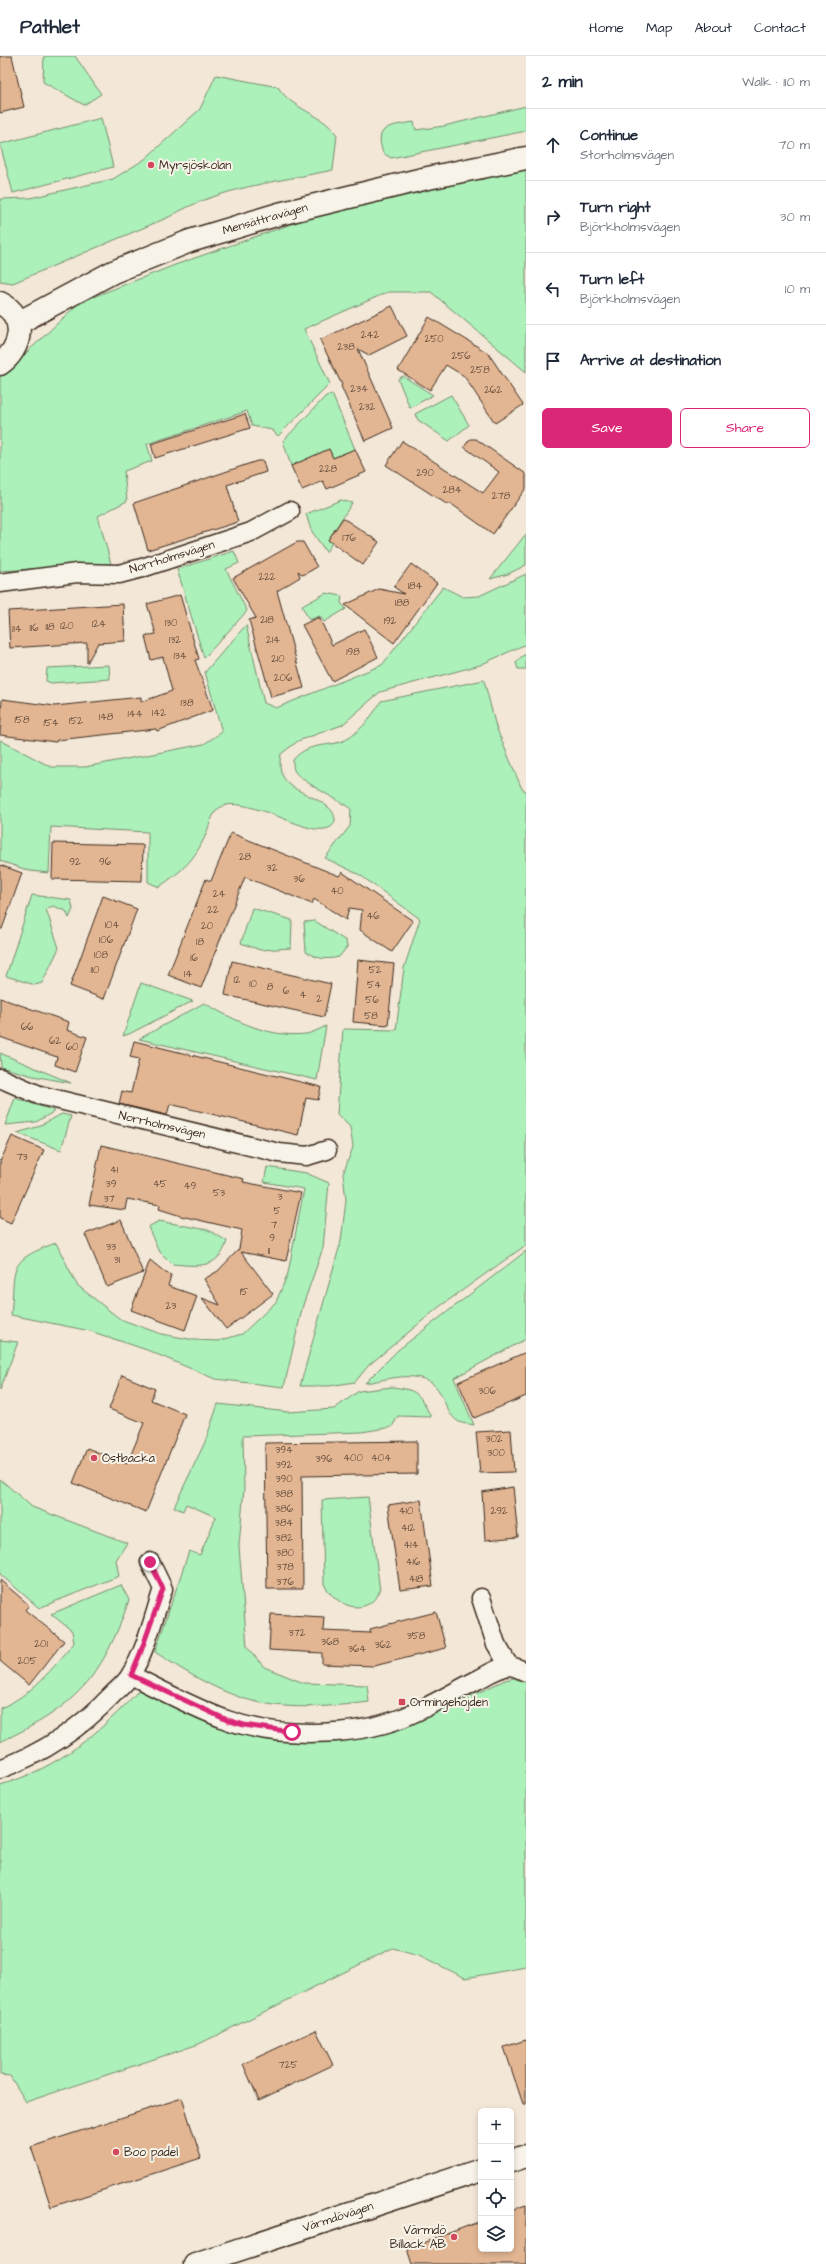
<!DOCTYPE html>
<html lang="en">
<head>
<meta charset="utf-8">
<style>
  :root { --surface:#fff; --page:#f2f2f3; --text:#1f2937; --muted:#747a83; --line:#e0e1e3; --accent:#db2777 }
  body { margin:0; font-family:"Architects Daughter",sans-serif; background:var(--page); color:var(--text) }
  .controls { position:absolute; right:12px; bottom:12px; display:grid; overflow:hidden; border-radius:6px; box-shadow:0 2px 6px #0003 }
  .controls button { width:36px; height:36px; display:grid; place-items:center; padding:0; border:0; border-bottom:1px solid var(--line); background:var(--surface); color:var(--text); font:20px sans-serif }
  .stop { position:absolute; width:12px; height:12px; margin:-9px; border:3px solid #db2777; border-radius:50%; background:#fff }
  .stop.end { background:#db2777; border-color:#fff; box-shadow:0 1px 4px #0008 }
  .list { margin:0; padding:0; list-style:none }
  h2 { display:flex; justify-content:space-between; align-items:center; height:52px; margin:0; padding:0 16px; font-size:17px }
  h2 small { font-size:13px; font-weight:400; color:var(--muted) }
  .list li { display:grid; grid-template-columns:26px 1fr auto; gap:12px; align-items:center; box-sizing:border-box; height:72px; padding:0 16px; border-top:1px solid var(--line) }
  .list b { display:block; font-size:15px; white-space:nowrap }
  .list p { margin:0; font-size:13px; white-space:nowrap; color:var(--muted) }
  .list em { font-size:13px; font-style:normal; color:var(--muted) }
  .actions { display:flex; gap:8px; padding:12px 16px }
  .actions a { flex:1; padding:9px 0; border:1px solid var(--accent); border-radius:6px; text-align:center; font-size:14px; color:var(--accent) }
  .actions .main { background:var(--accent); color:#fff }
  .icon { flex:none; width:22px; height:22px; fill:none; stroke:currentColor; stroke-width:2; stroke-linecap:round; stroke-linejoin:round }
  .map { position:relative; flex:none; width:526px; height:2208px; overflow:hidden }
  header { display:flex; align-items:center; gap:24px; box-sizing:border-box; height:56px; padding:0 20px; background:var(--surface); border-bottom:1px solid var(--line) }
  header strong { font-size:19px }
  nav { display:flex; gap:22px; margin-inline-start:auto; font-size:14px }
  main { display:flex }
  aside { flex:1; background:var(--surface) }
  .map>svg:first-child { display:block }
</style>
</head>
<body>
<header>
<strong>Pathlet</strong>
<nav><a>Home</a><a>Map</a><a>About</a><a>Contact</a></nav>
</header>
<main>
<div class="map">
<svg width="526" height="2208" viewBox="0 0 526 2208">
  <rect width="100%" height="100%" fill="#f3e7d7"/>
  <filter id="ink" filterUnits="userSpaceOnUse"><feTurbulence type="fractalNoise" baseFrequency=".025" numOctaves="2"/><feDisplacementMap in="SourceGraphic" scale="8" xChannelSelector="R" yChannelSelector="G"/><feConvolveMatrix kernelMatrix="1 2 1 2 8 2 1 2 1" color-interpolation-filters="sRGB"/></filter>
  <g filter="url(#ink)">
    <path fill="#acf0ba" stroke="#748d6c" d="M 44,0 L 75,0 L 101,38 L 84,49 L 43,26 Z
      M 216,19 L 278,31 C 293,55 321,56 337,79 L 333,114 C 277,126 219,131 169,161 L 13,227 L 0,225 L 0,143 L 30,142 L 113,123 L 145,103 L 200,53 Z
      M 526,50 L 526,75 L 391,102 L 383,97 C 373,69 391,70 414,66 L 416,74 L 444,70 Z
      M 101,62 L 113,111 L 13,137 L 0,88 Z
      M 526,112 L 526,316 L 431,236 L 388,236 L 304,273 L 330,328 L 278,380 L 272,374 L 252,370 L 247,355 L 147,388 L 152,405 L 124,415 L 127,445 L 98,460 L 111,508 L 0,515 L 0,315 L 23,300 L 80,246 L 175,209 L 334,153 Z
      M 403,320 L 433,339 L 410,352 L 398,323 Z
      M 332,338 L 355,393 L 333,402 L 329,393 L 291,410 L 283,385 L 326,340 Z
      M 451,339 L 469,369 L 449,385 L 418,364 L 415,358 Z
      M 341,444 L 352,447 L 328,484 L 332,487 L 326,496 L 311,474 L 306,458 Z
      M 526,478 L 526,509 L 508,518 L 490,523 Z
      M 234,495 L 239,507 L 226,513 L 247,555 L 204,602 L 177,513 Z
      M 526,518 L 526,588 L 480,609 L 380,636 L 342,669 L 298,685 L 281,698 C 274,735 308,734 328,751 C 332,754 335,759 335,764 C 334,775 318,774 310,772 C 290,767 242,742 223,750 C 212,754 210,769 206,778 C 195,804 182,815 159,831 L 148,826 L 148,776 L 51,771 L 49,817 L 30,815 L 0,805 L 0,684 L 51,711 L 85,711 L 204,688 L 222,676 L 205,616 L 246,569 L 264,647 L 276,652 L 382,609 L 443,531 L 463,541 L 479,540 Z
      M 326,537 L 342,540 L 341,547 L 346,553 L 324,566 L 320,560 L 309,564 L 302,550 Z
      M 526,598 L 526,613 L 518,613 L 516,607 L 521,601 Z
      M 109,609 L 110,623 L 51,627 L 46,625 L 47,612 Z
      M 484,624 L 496,671 L 522,733 L 526,735 L 526,1189 L 439,1251 L 369,1309 L 355,1326 L 329,1330 L 300,1330 L 341,1185 L 346,1144 L 343,1118 L 353,1091 L 350,1071 L 337,1058 L 343,973 L 396,974 L 404,912 L 420,863 L 360,819 L 325,802 L 350,770 L 351,753 C 339,744 298,724 294,714 C 293,711 293,707 293,704 C 309,684 331,693 349,682 C 362,673 374,658 381,645 Z
      M 32,839 L 71,844 L 73,853 L 69,862 L 66,855 L 53,850 L 46,853 L 59,892 L 42,927 L 35,929 L 6,920 Z
      M 252,852 L 292,864 L 291,892 L 260,894 L 241,887 Z
      M 315,865 L 346,885 L 347,891 L 339,901 C 326,904 318,903 306,896 L 304,866 Z
      M 141,927 L 193,945 L 129,978 L 123,980 Z
      M 204,947 C 236,965 268,982 306,978 C 312,977 320,973 326,970 L 317,1024 L 139,983 Z
      M 0,997 L 71,1027 L 33,1020 L 1,1011 Z
      M 15,1042 L 55,1055 L 36,1066 L 5,1069 Z
      M 62,1058 L 71,1060 L 61,1094 L 17,1077 L 37,1071 Z
      M 267,1111 L 306,1117 L 329,1127 L 323,1192 L 303,1249 L 284,1331 L 215,1323 L 147,1294 L 90,1275 L 11,1259 C 16,1213 5,1205 56,1187 L 77,1229 L 120,1263 L 161,1278 L 195,1284 L 218,1285 L 242,1278 L 276,1246 L 288,1217 L 304,1133 L 264,1126 Z
      M 159,1165 L 208,1174 L 227,1185 C 219,1214 197,1210 172,1208 L 158,1194 L 148,1171 Z
      M 526,1195 L 526,1283 L 454,1322 L 474,1369 C 470,1368 463,1368 459,1366 C 439,1354 448,1324 414,1321 C 399,1319 380,1325 365,1327 L 398,1294 Z
      M 0,1284 L 18,1286 L 0,1334 Z
      M 392,1331 C 418,1334 419,1337 431,1361 L 398,1360 L 392,1371 L 362,1376 L 243,1380 L 244,1432 L 239,1490 L 247,1591 L 264,1611 L 304,1627 L 367,1629 L 369,1646 C 329,1651 282,1655 242,1642 C 212,1632 182,1614 155,1596 L 189,1495 L 200,1499 L 216,1461 L 186,1448 L 183,1455 L 174,1451 L 205,1386 L 218,1348 L 288,1356 L 334,1353 L 359,1335 Z
      M 0,1423 L 32,1451 L 127,1487 L 116,1504 L 119,1520 L 39,1552 L 0,1518 Z
      M 368,1441 L 380,1535 C 366,1563 335,1550 324,1528 L 322,1444 Z
      M 121,1529 L 129,1544 C 102,1623 75,1651 0,1686 L 0,1652 C 31,1640 53,1612 74,1587 L 72,1575 L 51,1558 Z
      M 518,1621 L 526,1624 L 526,1911 L 465,1922 L 419,1899 L 393,1892 L 199,1988 L 26,2046 L 10,2020 L 0,2019 L 0,1729 C 57,1713 101,1676 140,1633 L 227,1675 L 262,1683 L 292,1686 L 328,1685 L 418,1665 L 505,1624 Z"/>
    <path fill="#e3b693" stroke="#3b2a1e" d="M 0,0 L 12,0 L 24,51 L 0,57 Z
      M 392,250 L 407,280 L 369,299 L 358,293 L 393,372 L 365,385 L 341,330 L 342,329 L 320,284 Z
      M 429,261 L 488,297 L 523,349 L 495,367 L 464,320 L 446,309 L 430,334 L 398,314 Z
      M 245,358 L 250,372 L 155,402 L 151,388 Z
      M 470,383 L 476,383 L 526,418 L 526,432 L 493,478 L 450,447 L 448,449 L 386,409 L 402,385 L 483,437 L 499,416 L 464,391 Z
      M 329,393 L 333,402 L 355,393 L 366,416 L 327,433 L 323,425 L 302,434 L 291,410 Z
      M 257,405 L 263,405 L 266,416 L 227,429 L 238,466 L 148,494 L 134,447 Z
      M 343,462 L 379,486 L 363,509 L 328,484 Z
      M 297,486 L 303,486 L 317,511 L 303,519 L 298,515 L 300,521 L 277,535 L 304,632 L 271,641 L 249,564 L 256,562 L 233,522 Z
      M 411,508 L 437,527 L 394,587 L 345,549 L 379,533 L 404,538 L 394,531 Z
      M 180,539 L 199,603 L 195,604 L 213,654 L 157,675 L 156,673 L 57,684 L 56,686 L 0,679 L 2,643 L 55,650 L 141,641 L 141,646 L 172,635 L 163,601 L 151,604 L 145,580 L 156,578 L 147,548 Z
      M 123,548 L 125,585 L 98,587 L 87,607 L 87,587 L 10,592 L 8,555 Z
      M 319,561 L 332,589 L 364,573 L 378,601 L 332,625 L 302,569 Z
      M 231,777 L 339,820 L 342,816 L 413,865 L 392,896 L 360,874 L 362,854 L 349,852 L 346,864 L 314,843 L 312,848 L 245,821 L 201,932 L 168,919 L 206,823 L 211,825 Z
      M 53,787 L 143,789 L 142,825 L 52,823 Z
      M 0,809 L 22,817 L 2,873 L 0,873 Z
      M 103,840 L 137,853 L 104,943 L 70,930 Z
      M 358,904 L 394,908 L 388,969 L 353,966 Z
      M 232,905 L 331,928 L 324,961 L 225,939 Z
      M 0,942 L 69,966 L 67,974 L 87,981 L 75,1016 L 55,1009 L 57,1001 L 0,981 Z
      M 134,985 L 321,1031 L 318,1044 L 306,1042 L 298,1079 L 170,1048 L 167,1059 L 119,1048 L 122,1035 L 131,1037 L 139,1003 L 130,1001 Z
      M 12,1080 L 44,1094 L 11,1167 L 0,1162 L 0,1106 Z
      M 101,1089 L 244,1123 L 243,1126 L 301,1137 L 286,1205 L 241,1196 L 273,1238 L 226,1273 L 202,1242 L 220,1249 L 204,1223 L 218,1215 L 239,1193 L 242,1174 L 181,1160 L 159,1153 L 160,1149 L 127,1143 L 125,1154 L 89,1149 Z
      M 121,1164 L 143,1217 L 107,1231 L 85,1178 Z
      M 150,1204 L 166,1217 L 171,1219 L 168,1230 L 197,1240 L 185,1274 L 131,1254 Z
      M 526,1296 L 526,1340 L 474,1362 L 458,1326 Z
      M 122,1319 L 155,1333 L 151,1344 L 185,1358 L 146,1456 L 73,1427 L 87,1392 L 127,1408 L 144,1367 L 109,1353 Z
      M 511,1374 L 514,1416 L 480,1417 L 476,1376 Z
      M 417,1385 L 417,1418 L 302,1420 L 303,1533 L 267,1533 L 265,1387 Z
      M 513,1431 L 518,1481 L 485,1484 L 482,1436 Z
      M 421,1444 L 433,1530 L 400,1534 L 388,1449 Z
      M 0,1524 L 29,1549 L 25,1554 L 64,1585 L 29,1629 L 0,1605 Z
      M 436,1556 L 446,1592 L 374,1610 L 322,1608 L 322,1597 L 269,1594 L 271,1558 L 324,1561 L 323,1575 L 371,1577 L 370,1573 Z
      M 316,1974 L 333,2009 L 259,2044 L 243,2008 Z
      M 526,1984 L 526,2048 L 523,2048 L 504,1991 Z
      M 182,2042 L 201,2102 L 51,2151 L 31,2091 Z
      M 526,2149 L 526,2208 L 412,2208 L 407,2193 L 481,2165 L 481,2193 L 511,2193 L 511,2154 Z"/>
    <g fill="none" stroke-linecap="round" stroke-linejoin="round">
      <defs>
        <path id="minor" d="M 0,527 L 77,517 L 119,518 L 142,512 L 251,476 L 290,455
          M 0,1022 L 39,1039 L 279,1097 L 307,1100 L 327,1094
          M 481,1542 L 496,1588 L 509,1610
          M 131,1619 C 162,1635 194,1652 227,1664 C 277,1682 353,1681 402,1662 C 430,1651 455,1635 481,1622 C 488,1618 500,1611 509,1610 C 514,1610 521,1614 526,1616
          M 0,1713 C 44,1697 81,1672 113,1638 C 119,1632 127,1626 131,1618 C 146,1595 154,1559 163,1533 L 150,1506"/>
        <path id="tertiary" d="M 0,247 C 28,260 22,293 0,308
          M 18,267 L 113,216 L 190,185 L 279,158 L 423,123 L 526,102"/>
        <path id="secondary" d="M 511,2105 L 526,2100
          M 195,2208 L 481,2114"/>
      </defs>
      <use href="#minor" stroke="#3b2a1e" stroke-width="21"/>
      <use href="#tertiary" stroke="#3b2a1e" stroke-width="25"/>
      <use href="#secondary" stroke="#3b2a1e" stroke-width="25"/>
      <use href="#minor" stroke="#f7f3e8" stroke-width="18"/>
      <use href="#tertiary" stroke="#f7f3e8" stroke-width="22"/>
      <use href="#secondary" stroke="#f7f3e8" stroke-width="22"/>
    </g>
  </g>
  <g fill="none" stroke-linecap="round" stroke-linejoin="round" filter="url(#ink)">
    <path stroke="#db2777" stroke-width="5" d="M 150,1506 L 163,1533 L 140,1598 L 131,1619 L 227,1664 L 244,1669 L 292,1676"/>
  </g>
  <g fill="#d1495b" stroke="#f7f3e8" stroke-width="1.5">
    <circle cx="151" cy="109" r="4"/>
    <circle cx="94" cy="1402" r="4"/>
    <rect x="398" y="1642" width="8" height="8" rx="2"/>
    <circle cx="116" cy="2096" r="4"/>
    <circle cx="454" cy="2181" r="4"/>
  </g>
  <g text-anchor="middle" dominant-baseline="central" stroke-width="4" stroke-linejoin="round" paint-order="stroke">
    <g font-size="10" fill="#654d3b">
      <text x="370" y="279">242</text>
      <text x="434" y="283">250</text>
      <text x="346" y="291">238</text>
      <text x="461" y="300">256</text>
      <text x="480" y="314">258</text>
      <text x="359" y="333">234</text>
      <text x="493" y="334">262</text>
      <text x="367" y="351">232</text>
      <text x="328" y="413">228</text>
      <text x="425" y="417">290</text>
      <text x="452" y="434">284</text>
      <text x="501" y="440">278</text>
      <text x="349" y="482">176</text>
      <text x="267" y="521">222</text>
      <text x="415" y="530">184</text>
      <text x="402" y="547">188</text>
      <text x="267" y="564">218</text>
      <text x="390" y="565">192</text>
      <text x="171" y="567">130</text>
      <text x="99" y="568">124</text>
      <text x="67" y="570">120</text>
      <text x="50" y="571">118</text>
      <text x="34" y="572">116</text>
      <text x="17" y="573">114</text>
      <text x="175" y="584">132</text>
      <text x="273" y="584">214</text>
      <text x="353" y="596">198</text>
      <text x="180" y="600">134</text>
      <text x="278" y="603">210</text>
      <text x="283" y="622">206</text>
      <text x="187" y="647">138</text>
      <text x="159" y="657">142</text>
      <text x="135" y="658">144</text>
      <text x="106" y="661">148</text>
      <text x="22" y="664">158</text>
      <text x="76" y="665">152</text>
      <text x="51" y="667">154</text>
      <text x="245" y="801">28</text>
      <text x="75" y="806">92</text>
      <text x="105" y="806">96</text>
      <text x="272" y="812">32</text>
      <text x="299" y="823">36</text>
      <text x="337" y="835">40</text>
      <text x="219" y="838">24</text>
      <text x="213" y="854">22</text>
      <text x="373" y="860">46</text>
      <text x="112" y="869">104</text>
      <text x="207" y="870">20</text>
      <text x="106" y="884">106</text>
      <text x="200" y="886">18</text>
      <text x="101" y="899">108</text>
      <text x="194" y="902">16</text>
      <text x="95" y="914">110</text>
      <text x="375" y="914">52</text>
      <text x="188" y="918">14</text>
      <text x="237" y="924">12</text>
      <text x="253" y="928">10</text>
      <text x="374" y="929">54</text>
      <text x="270" y="931">8</text>
      <text x="286" y="935">6</text>
      <text x="303" y="939">4</text>
      <text x="319" y="943">2</text>
      <text x="372" y="944">56</text>
      <text x="371" y="960">58</text>
      <text x="27" y="971">66</text>
      <text x="55" y="985">62</text>
      <text x="72" y="991">60</text>
      <text x="22" y="1101">73</text>
      <text x="114" y="1114">41</text>
      <text x="111" y="1128">39</text>
      <text x="160" y="1128">45</text>
      <text x="190" y="1130">49</text>
      <text x="219" y="1137">53</text>
      <text x="280" y="1141">3</text>
      <text x="109" y="1143">37</text>
      <text x="277" y="1155">5</text>
      <text x="274" y="1169">7</text>
      <text x="272" y="1182">9</text>
      <text x="111" y="1191">33</text>
      <text x="269" y="1195">11</text>
      <text x="117" y="1204">31</text>
      <text x="244" y="1236">15</text>
      <text x="171" y="1250">23</text>
      <text x="487" y="1335">306</text>
      <text x="494" y="1383">302</text>
      <text x="284" y="1394">394</text>
      <text x="496" y="1397">300</text>
      <text x="353" y="1402">400</text>
      <text x="381" y="1402">404</text>
      <text x="324" y="1403">396</text>
      <text x="284" y="1409">392</text>
      <text x="284" y="1423">390</text>
      <text x="284" y="1438">388</text>
      <text x="284" y="1453">386</text>
      <text x="406" y="1455">410</text>
      <text x="499" y="1455">292</text>
      <text x="284" y="1467">384</text>
      <text x="408" y="1472">412</text>
      <text x="284" y="1482">382</text>
      <text x="411" y="1489">414</text>
      <text x="285" y="1497">380</text>
      <text x="413" y="1506">416</text>
      <text x="285" y="1511">378</text>
      <text x="416" y="1523">418</text>
      <text x="285" y="1526">376</text>
      <text x="297" y="1577">372</text>
      <text x="416" y="1580">358</text>
      <text x="330" y="1586">368</text>
      <text x="41" y="1588">201</text>
      <text x="383" y="1589">362</text>
      <text x="357" y="1593">364</text>
      <text x="27" y="1605">205</text>
      <text x="288" y="2009">725</text>
    </g>
    <g font-size="12" fill="#3b2a1e" stroke="#f7f3e8" text-anchor="start">
      <text x="159" y="109">Myrsjöskolan</text>
      <text x="102" y="1402">Östbacka</text>
      <text x="410" y="1646">Ormingehöjden</text>
      <text x="124" y="2096">Boo padel</text>
      <text x="446" y="2174" text-anchor="end">Värmdö<tspan x="446" dy="14">Billack AB</tspan></text>
    </g>
    <g font-size="12" fill="#3b2a1e" stroke="#f7f3e8">
      <text transform="translate(265 163) rotate(-16)">Mensättravägen</text>
      <text transform="translate(172 501) rotate(-17)">Norrholmsvägen</text>
      <text transform="translate(162 1069) rotate(13)">Norrholmsvägen</text>
      <text transform="translate(338 2161) rotate(-18)">Värmdövägen</text>
    </g>
  </g>
</svg>
<div class="controls">
<button>+</button>
<button>−</button>
<button><svg class="icon" aria-label="locate" viewBox="0 0 24 24"><circle cx="12" cy="12" r="6"/><path d="M12 2v4M12 18v4M2 12h4M18 12h4"/></svg></button>
<button><svg class="icon" aria-label="layers" viewBox="0 0 24 24"><path d="M12 4l9 5-9 5-9-5zM3 14l9 5 9-5"/></svg></button>
</div>
<div class="stop" style="left:292px;top:1676px"></div>
<div class="stop end" style="left:150px;top:1506px"></div>
</div>
<aside>
<h2>2 min<small>Walk · 110 m</small></h2>
<ul class="list">
<li><svg class="icon" aria-label="ahead" viewBox="0 0 24 24"><path d="M12 20V5M6 11l6-6 6 6"/></svg><div><b>Continue</b><p>Storholmsvägen</p></div><em>70 m</em></li>
<li><svg class="icon" aria-label="right" viewBox="0 0 24 24"><path d="M7 20v-9h11M14 6l5 5-5 5"/></svg><div><b>Turn right</b><p>Björkholmsvägen</p></div><em>30 m</em></li>
<li><svg class="icon" aria-label="left" viewBox="0 0 24 24"><path d="M17 20v-9H6M10 6l-5 5 5 5"/></svg><div><b>Turn left</b><p>Björkholmsvägen</p></div><em>10 m</em></li>
<li><svg class="icon" aria-label="arrive" viewBox="0 0 24 24"><path d="M6 21V4h12l-3 4 3 4H6"/></svg><div><b>Arrive at destination</b></div></li>
</ul>
<div class="actions"><a class="main">Save</a><a>Share</a></div>
</aside>
</main>
</body>
</html>
